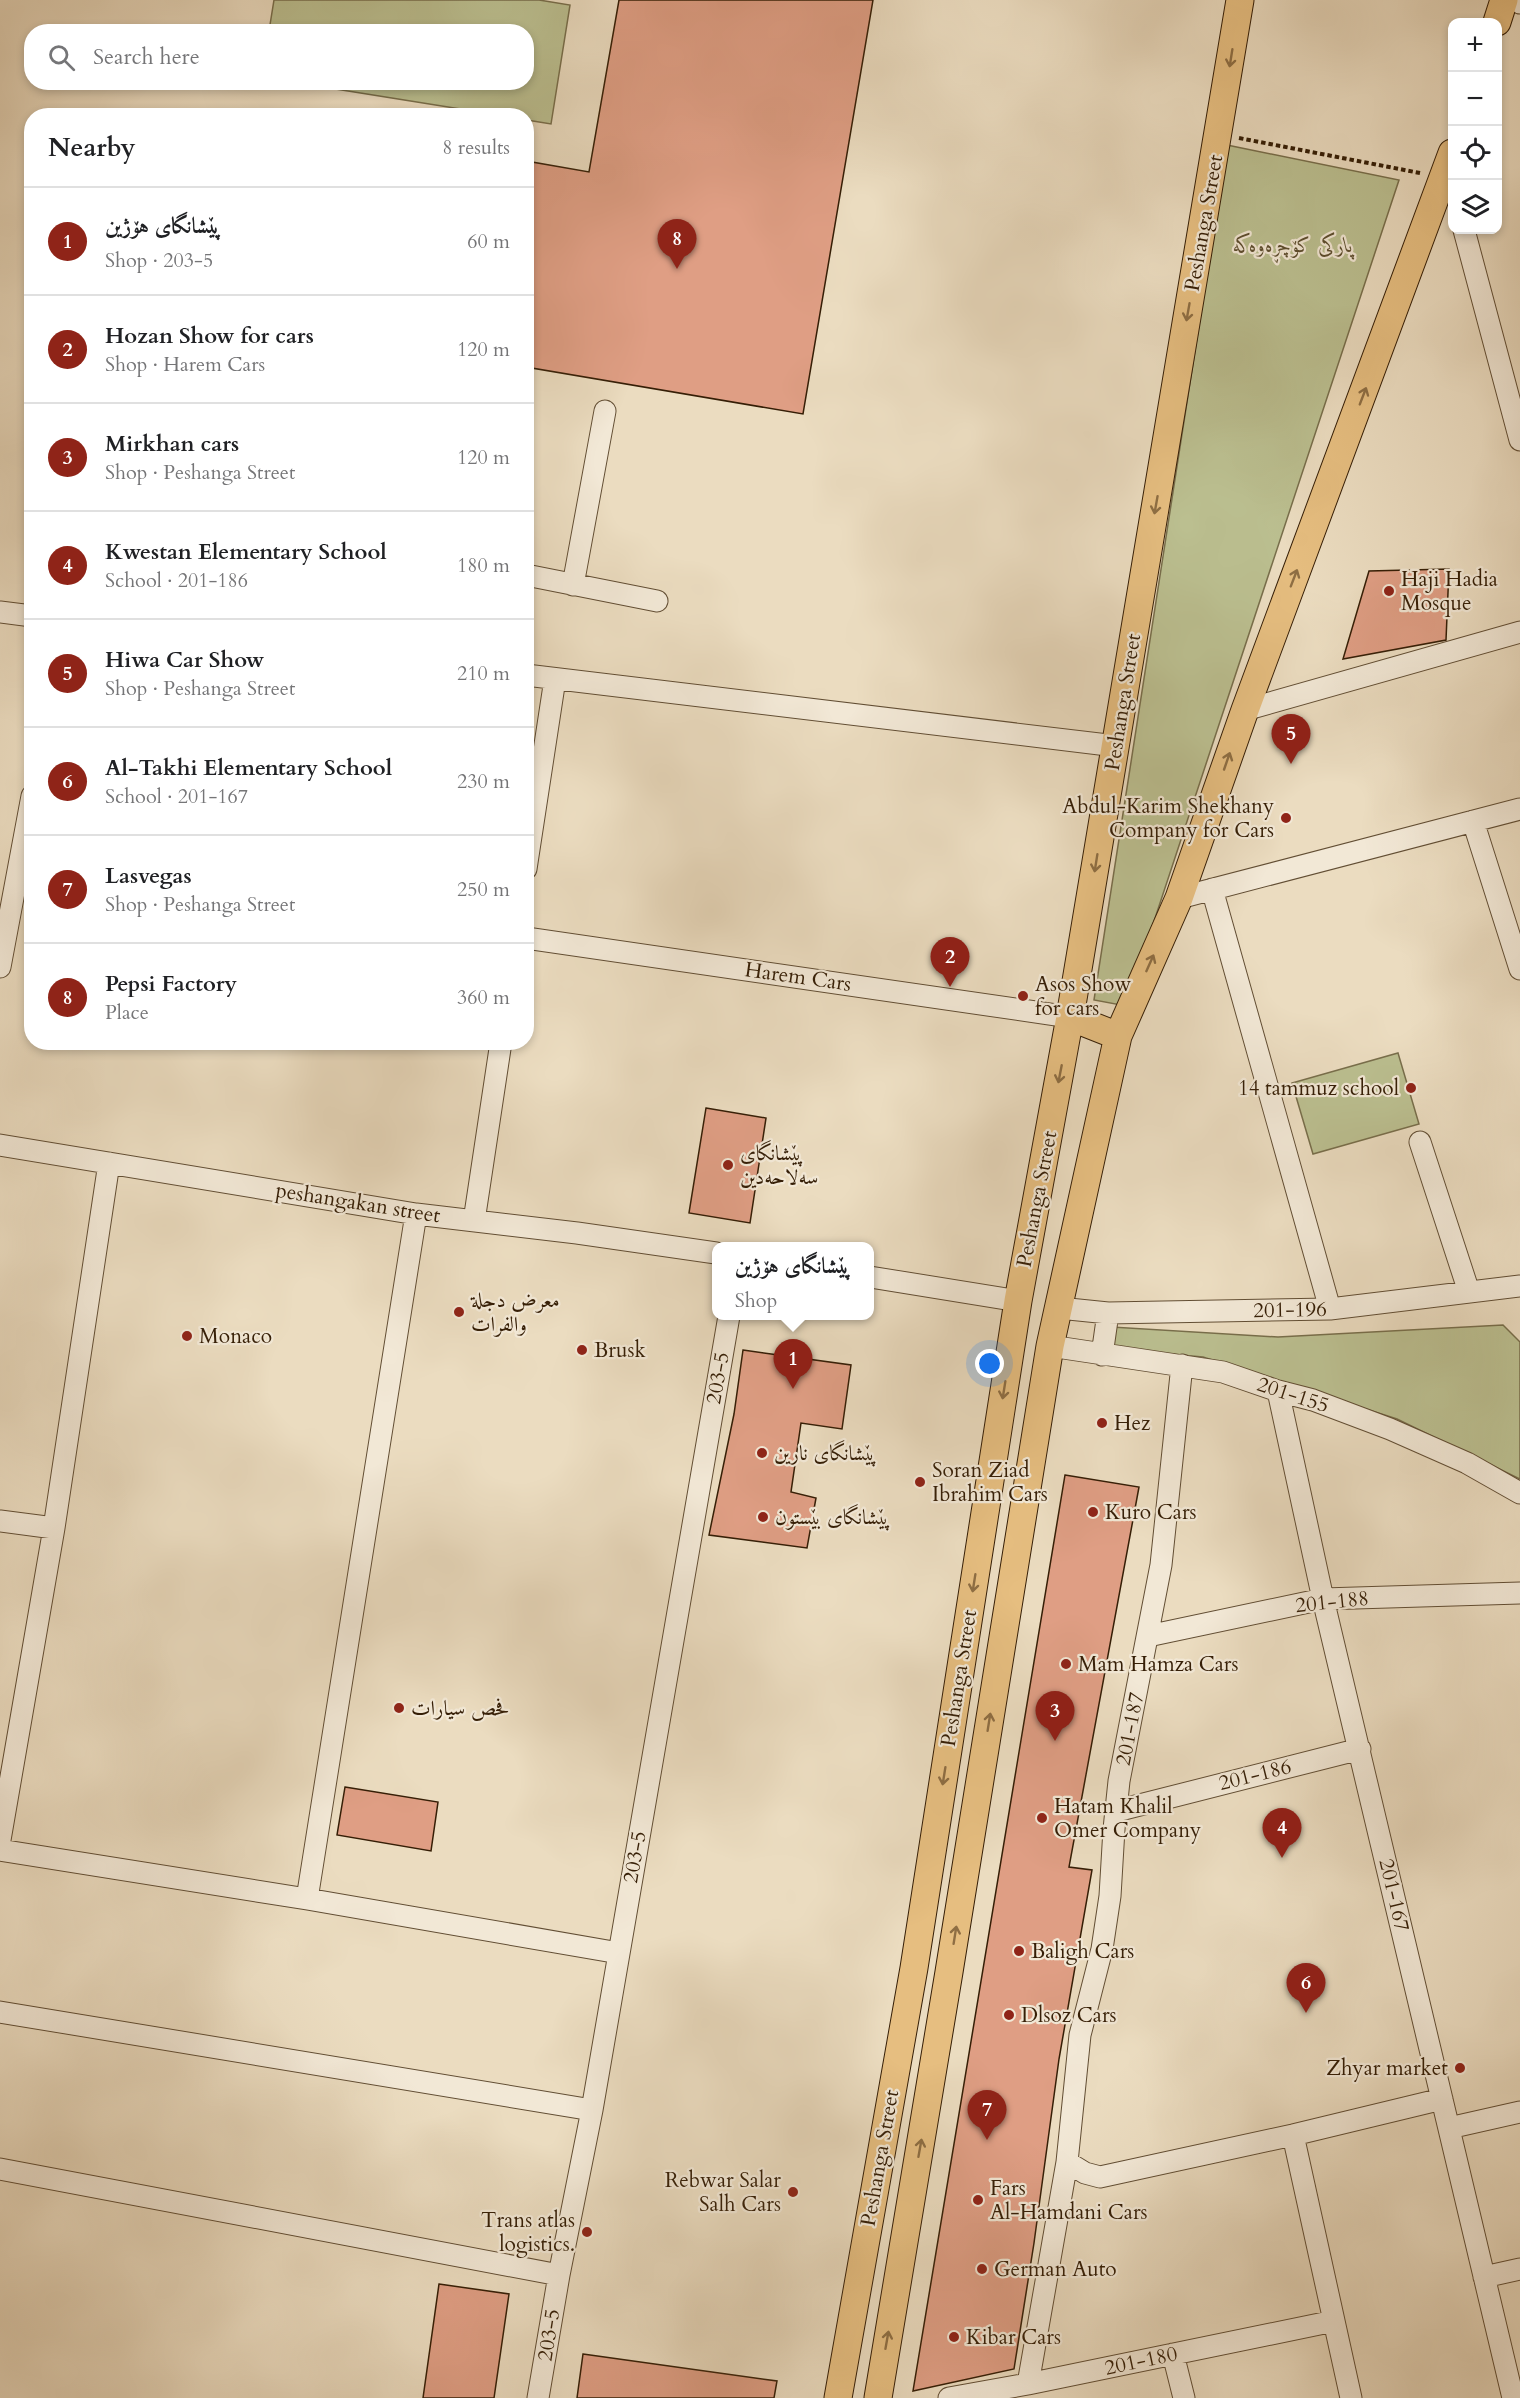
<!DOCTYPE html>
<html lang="en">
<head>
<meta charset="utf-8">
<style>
  :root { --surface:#fff; --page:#f6f6f6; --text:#202124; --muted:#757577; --line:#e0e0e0; --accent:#8f2418 }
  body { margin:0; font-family:Cardo,Amiri,serif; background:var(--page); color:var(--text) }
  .controls { position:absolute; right:18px; top:18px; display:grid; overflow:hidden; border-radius:12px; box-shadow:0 3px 9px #0003 }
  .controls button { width:54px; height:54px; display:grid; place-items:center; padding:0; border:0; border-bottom:2px solid var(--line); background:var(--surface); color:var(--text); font:30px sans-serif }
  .you { position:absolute; left:990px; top:1364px; width:21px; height:21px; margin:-15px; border:4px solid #fff; border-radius:50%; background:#1a73e8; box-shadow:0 0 0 9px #1a73e833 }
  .badge { display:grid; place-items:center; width:39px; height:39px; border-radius:50%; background:var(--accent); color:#fff; font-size:20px; font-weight:700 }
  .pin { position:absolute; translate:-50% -50px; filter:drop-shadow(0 2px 3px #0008) }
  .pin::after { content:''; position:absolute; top:32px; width:21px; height:18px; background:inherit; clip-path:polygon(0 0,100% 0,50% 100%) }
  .popup { position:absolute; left:712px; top:1242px; width:162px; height:78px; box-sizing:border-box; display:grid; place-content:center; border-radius:12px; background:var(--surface); filter:drop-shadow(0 2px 4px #0005); font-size:20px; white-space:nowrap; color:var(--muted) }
  .popup b { font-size:22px; color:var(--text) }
  .popup::after { content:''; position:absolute; left:50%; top:100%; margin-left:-12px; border:12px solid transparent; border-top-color:var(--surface) }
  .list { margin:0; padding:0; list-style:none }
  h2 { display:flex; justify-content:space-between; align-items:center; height:78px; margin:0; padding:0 24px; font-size:26px }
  h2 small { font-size:20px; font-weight:400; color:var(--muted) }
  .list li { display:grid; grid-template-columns:39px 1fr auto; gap:18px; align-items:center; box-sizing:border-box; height:108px; padding:0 24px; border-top:2px solid var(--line) }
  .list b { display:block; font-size:22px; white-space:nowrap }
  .list p { margin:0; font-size:20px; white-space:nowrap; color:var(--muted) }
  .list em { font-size:20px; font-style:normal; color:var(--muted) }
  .icon { flex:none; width:33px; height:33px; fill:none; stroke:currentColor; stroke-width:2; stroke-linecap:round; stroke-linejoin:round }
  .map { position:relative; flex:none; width:1520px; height:2398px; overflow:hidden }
  .search { position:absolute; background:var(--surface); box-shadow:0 3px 9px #0003; left:24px; top:24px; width:510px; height:66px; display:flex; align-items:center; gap:15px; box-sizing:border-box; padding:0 21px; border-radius:24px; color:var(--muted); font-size:22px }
  .panel { position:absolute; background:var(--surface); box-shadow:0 3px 9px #0003; left:24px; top:108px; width:510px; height:942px; border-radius:24px }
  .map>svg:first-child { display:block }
</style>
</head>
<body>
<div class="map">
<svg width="1520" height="2398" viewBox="0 0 1520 2398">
  <rect width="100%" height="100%" fill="#ebdcc0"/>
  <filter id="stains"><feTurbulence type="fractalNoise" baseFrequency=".00333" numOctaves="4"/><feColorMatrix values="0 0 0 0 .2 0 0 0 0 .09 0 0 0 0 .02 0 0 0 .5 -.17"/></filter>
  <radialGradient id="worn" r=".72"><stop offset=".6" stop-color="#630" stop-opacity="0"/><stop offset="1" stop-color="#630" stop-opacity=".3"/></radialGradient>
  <path fill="#bbbf90" stroke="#786e4b" stroke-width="1.5" d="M 274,0 L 539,0 L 570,5 L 551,124 L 527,120 L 526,116 L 498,115 L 298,83 L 526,82 L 526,32 L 269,31 Z
    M 1227,145 L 1399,180 L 1126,1006 L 1094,1000 Z
    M 1398,1053 L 1419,1124 L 1313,1154 L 1292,1083 Z
    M 1503,1325 L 1520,1342 L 1520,1479 L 1397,1419 L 1203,1357 L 1114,1349 L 1112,1327 L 1278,1337 Z"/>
  <path fill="#df9e84" stroke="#351e06" stroke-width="1.5" d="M 619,0 L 873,0 L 803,414 L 526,367 L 526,161 L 589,172 Z
    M 1449,569 L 1446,640 L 1343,659 L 1369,571 Z
    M 706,1108 L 766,1118 L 750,1223 L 689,1213 Z
    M 743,1350 L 851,1365 L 842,1429 L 801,1423 L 791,1492 L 816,1498 L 807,1548 L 709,1535 L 734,1414 Z
    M 1065,1475 L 1139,1487 L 1069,1867 L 1092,1870 L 1059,2059 L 1034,2243 L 1014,2369 L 913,2391 Z
    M 345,1787 L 438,1802 L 431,1851 L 337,1835 Z
    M 439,2284 L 509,2294 L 494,2398 L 423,2398 Z
    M 583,2354 L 777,2381 L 774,2398 L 577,2398 Z"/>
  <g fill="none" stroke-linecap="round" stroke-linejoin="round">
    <defs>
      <path id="minor" d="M 1517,0 L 1520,3
        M 1464,230 L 1520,440
        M 526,575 L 657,601
        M 573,585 L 605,411
        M 0,612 L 32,616
        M 526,675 L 1116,746
        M 1245,710 L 1520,632
        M 1473,821 L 1520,969
        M 526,869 L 555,679
        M 1212,889 L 1330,1309
        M 1179,898 L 1520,809
        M 526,938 L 1070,1017
        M 0,967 L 32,796
        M 1420,1142 L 1469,1292
        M 0,1145 L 416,1214 L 577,1233 L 716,1253
        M 474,1221 L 501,1042
        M 870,1277 L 1018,1301
        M 1059,1308 L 1108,1313 L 1330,1309 L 1520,1286
        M 1050,1346 L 1223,1372 L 1278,1391 L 1313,1400 L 1390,1429 L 1467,1463 L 1520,1493
        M 1102,1355 L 1108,1313
        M 1182,1365 L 1161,1565 L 1119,1781 L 1114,1829 L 1110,1896 L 1102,1949 L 1080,2035 L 1067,2162 L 1085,2173 L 1100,2177 L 1293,2135 L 1442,2099
        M 1278,1391 L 1323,1599 L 1513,2398
        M 0,1521 L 54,1528
        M 1148,1636 L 1323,1599 L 1520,1593
        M 1116,1811 L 1360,1749
        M 0,1840 L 54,1528 L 109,1163
        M 0,1850 L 307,1899 L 619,1953
        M 307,1899 L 416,1214
        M 0,2012 L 592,2110
        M 1449,2128 L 1520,2112
        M 1293,2135 L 1351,2398
        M 0,2169 L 559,2275
        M 1484,2277 L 1520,2269
        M 1173,2354 L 1184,2398
        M 1028,2384 L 1067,2162
        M 538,2398 L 559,2275 L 592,2110 L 729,1316
        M 949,2398 L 1028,2384 L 1334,2321"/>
      <path id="major" d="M 1497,22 L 1504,0
        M 1070,1017 L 1118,1036
        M 838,2398 L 914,1968 L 1018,1301 L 1070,1017 L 1240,0
        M 878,2398 L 949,1972 L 1050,1346 L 1118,1036 L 1179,898 L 1245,710 L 1452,153"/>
    </defs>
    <use href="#minor" stroke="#624e34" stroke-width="23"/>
    <use href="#major" stroke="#351e06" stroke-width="29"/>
    <path stroke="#351e06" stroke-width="4" stroke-dasharray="4.5 3" stroke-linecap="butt" d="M 1239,138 L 1420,173"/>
    <use href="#minor" stroke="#f2e8d6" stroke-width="21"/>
    <use href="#major" stroke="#e6be80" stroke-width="27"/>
  </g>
  <defs><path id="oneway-shaft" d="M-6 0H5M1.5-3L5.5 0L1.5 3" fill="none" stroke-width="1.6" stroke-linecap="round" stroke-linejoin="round" transform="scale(1.5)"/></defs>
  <g stroke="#8e6e43">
    <use href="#oneway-shaft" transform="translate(1231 58) rotate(99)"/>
    <use href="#oneway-shaft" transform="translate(1188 312) rotate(100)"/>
    <use href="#oneway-shaft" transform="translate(1363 396) rotate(-69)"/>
    <use href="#oneway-shaft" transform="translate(1156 505) rotate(100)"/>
    <use href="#oneway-shaft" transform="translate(1294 578) rotate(-69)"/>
    <use href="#oneway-shaft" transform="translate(1227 761) rotate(-71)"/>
    <use href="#oneway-shaft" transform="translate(1096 863) rotate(99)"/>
    <use href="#oneway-shaft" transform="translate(1150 963) rotate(-66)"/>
    <use href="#oneway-shaft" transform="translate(1060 1074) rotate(101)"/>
    <use href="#oneway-shaft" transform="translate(1004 1390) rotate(99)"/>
    <use href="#oneway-shaft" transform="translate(974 1583) rotate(99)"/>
    <use href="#oneway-shaft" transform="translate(989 1722) rotate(-81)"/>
    <use href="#oneway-shaft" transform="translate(944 1776) rotate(99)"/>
    <use href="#oneway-shaft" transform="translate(955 1935) rotate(-81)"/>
    <use href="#oneway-shaft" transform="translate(920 2148) rotate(-80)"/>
    <use href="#oneway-shaft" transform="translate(887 2340) rotate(-80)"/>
  </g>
  <g fill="#8f2418" stroke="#f2e8d6" stroke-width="2">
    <circle cx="1389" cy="591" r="6"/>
    <circle cx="1286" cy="818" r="6"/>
    <circle cx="1023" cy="996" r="6"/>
    <circle cx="1411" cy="1088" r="6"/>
    <circle cx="728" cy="1165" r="6"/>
    <circle cx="459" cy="1312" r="6"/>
    <circle cx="187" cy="1336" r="6"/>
    <circle cx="582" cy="1350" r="6"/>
    <circle cx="1102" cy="1423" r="6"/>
    <circle cx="762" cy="1453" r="6"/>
    <circle cx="920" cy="1482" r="6"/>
    <circle cx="1093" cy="1512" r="6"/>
    <circle cx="763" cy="1517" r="6"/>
    <circle cx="1066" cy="1664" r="6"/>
    <circle cx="399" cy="1708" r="6"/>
    <circle cx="1042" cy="1818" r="6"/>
    <circle cx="1019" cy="1951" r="6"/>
    <circle cx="1009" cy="2015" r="6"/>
    <circle cx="1460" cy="2068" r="6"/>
    <circle cx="793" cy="2192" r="6"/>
    <circle cx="978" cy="2200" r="6"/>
    <circle cx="587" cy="2232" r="6"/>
    <circle cx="982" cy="2269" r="6"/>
    <circle cx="954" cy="2337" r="6"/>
  </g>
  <g text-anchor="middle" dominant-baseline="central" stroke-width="4.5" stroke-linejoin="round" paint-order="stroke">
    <g font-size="21" fill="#351e06" stroke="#f2e8d6">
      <text transform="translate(1204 223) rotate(-80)">Peshanga Street</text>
      <text transform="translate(1123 702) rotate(-81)">Peshanga Street</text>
      <text transform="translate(798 977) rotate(8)">Harem Cars</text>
      <text transform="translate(1037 1199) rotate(-79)">Peshanga Street</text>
      <text transform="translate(358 1203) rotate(9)">peshangakan street</text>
      <text transform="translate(1290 1310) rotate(-1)">201-196</text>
      <text transform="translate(718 1378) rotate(-80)">203-5</text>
      <text transform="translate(1293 1395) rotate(18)">201-155</text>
      <text transform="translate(1332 1602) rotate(-6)">201-188</text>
      <text transform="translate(959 1678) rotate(-81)">Peshanga Street</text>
      <text transform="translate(1130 1729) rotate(-79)">201-187</text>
      <text transform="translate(1255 1775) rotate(-14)">201-186</text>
      <text transform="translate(635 1857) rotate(-80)">203-5</text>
      <text transform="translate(1394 1895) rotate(77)">201-167</text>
      <text transform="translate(880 2158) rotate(-80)">Peshanga Street</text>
      <text transform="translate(549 2335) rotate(-81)">203-5</text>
      <text transform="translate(1141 2361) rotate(-12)">201-180</text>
    </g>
    <g font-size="21" font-style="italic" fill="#5d4e2f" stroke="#f2e8d6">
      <text x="1293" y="245">پارکی کۆچڕەوەکە</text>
    </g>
    <g font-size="21" fill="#351e06" stroke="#f2e8d6" text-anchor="start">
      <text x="1401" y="579">Haji Hadia<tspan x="1401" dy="24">Mosque</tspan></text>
      <text x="1274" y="806" text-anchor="end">Abdul-Karim Shekhany<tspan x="1274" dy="24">Company for Cars</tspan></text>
      <text x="1035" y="984">Asos Show<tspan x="1035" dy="24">for cars</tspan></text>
      <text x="1399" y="1088" text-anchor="end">14 tammuz school</text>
      <text x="740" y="1153">پێشانگای<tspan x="740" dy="24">سەلاحەدین</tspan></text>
      <text x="471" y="1300">معرض دجلة<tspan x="471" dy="24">والفرات</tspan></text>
      <text x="199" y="1336">Monaco</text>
      <text x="594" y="1350">Brusk</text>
      <text x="1114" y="1423">Hez</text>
      <text x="774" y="1453">پێشانگای نارین</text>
      <text x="932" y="1470">Soran Ziad<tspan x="932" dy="24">Ibrahim Cars</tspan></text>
      <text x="1105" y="1512">Kuro Cars</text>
      <text x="775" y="1517">پێشانگای بێستون</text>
      <text x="1078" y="1664">Mam Hamza Cars</text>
      <text x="411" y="1708">فحص سيارات</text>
      <text x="1054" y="1806">Hatam Khalil<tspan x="1054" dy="24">Omer Company</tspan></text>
      <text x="1031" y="1951">Baligh Cars</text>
      <text x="1021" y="2015">Dlsoz Cars</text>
      <text x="1448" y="2068" text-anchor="end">Zhyar market</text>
      <text x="781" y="2180" text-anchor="end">Rebwar Salar<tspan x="781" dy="24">Salh Cars</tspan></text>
      <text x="990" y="2188">Fars<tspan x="990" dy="24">Al-Hamdani Cars</tspan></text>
      <text x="575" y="2220" text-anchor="end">Trans atlas<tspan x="575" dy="24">logistics.</tspan></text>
      <text x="994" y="2269">German Auto</text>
      <text x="966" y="2337">Kibar Cars</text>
    </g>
  </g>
  <rect width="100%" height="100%" filter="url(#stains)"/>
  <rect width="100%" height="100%" fill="url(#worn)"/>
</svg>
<div class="controls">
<button>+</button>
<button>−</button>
<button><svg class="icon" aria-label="locate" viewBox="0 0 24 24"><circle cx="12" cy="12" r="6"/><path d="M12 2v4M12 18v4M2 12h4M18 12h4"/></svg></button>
<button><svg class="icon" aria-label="layers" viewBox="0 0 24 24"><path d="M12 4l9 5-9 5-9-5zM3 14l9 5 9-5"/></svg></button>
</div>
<div class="you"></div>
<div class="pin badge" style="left:793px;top:1389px">1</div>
<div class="popup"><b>پێشانگای هۆژین</b>Shop</div>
<div class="pin badge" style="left:950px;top:987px">2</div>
<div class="pin badge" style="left:1055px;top:1741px">3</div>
<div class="pin badge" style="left:1282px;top:1858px">4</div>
<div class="pin badge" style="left:1291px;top:764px">5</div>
<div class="pin badge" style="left:1306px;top:2013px">6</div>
<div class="pin badge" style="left:987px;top:2140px">7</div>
<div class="pin badge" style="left:677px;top:269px">8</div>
<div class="search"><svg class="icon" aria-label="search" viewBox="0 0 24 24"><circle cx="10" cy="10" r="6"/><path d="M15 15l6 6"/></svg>Search here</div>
<section class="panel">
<h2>Nearby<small>8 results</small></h2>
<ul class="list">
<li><span class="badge">1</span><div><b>پێشانگای هۆژین</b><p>Shop · 203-5</p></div><em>60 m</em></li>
<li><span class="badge">2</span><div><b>Hozan Show for cars</b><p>Shop · Harem Cars</p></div><em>120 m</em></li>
<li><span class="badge">3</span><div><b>Mirkhan cars</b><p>Shop · Peshanga Street</p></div><em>120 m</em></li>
<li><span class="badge">4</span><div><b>Kwestan Elementary School</b><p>School · 201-186</p></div><em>180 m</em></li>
<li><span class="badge">5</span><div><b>Hiwa Car Show</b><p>Shop · Peshanga Street</p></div><em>210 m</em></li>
<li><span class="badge">6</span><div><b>Al-Takhi Elementary School</b><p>School · 201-167</p></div><em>230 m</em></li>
<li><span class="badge">7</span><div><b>Lasvegas</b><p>Shop · Peshanga Street</p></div><em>250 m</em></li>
<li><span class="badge">8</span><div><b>Pepsi Factory</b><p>Place</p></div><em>360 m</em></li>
</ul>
</section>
</div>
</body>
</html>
